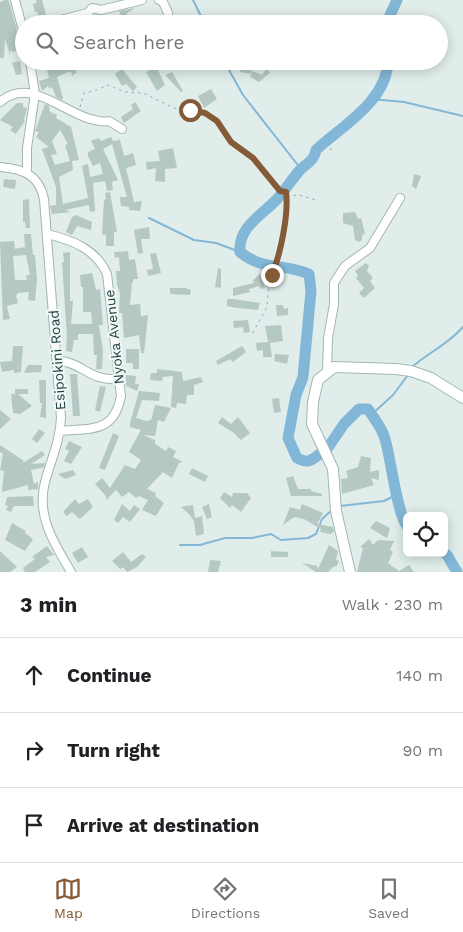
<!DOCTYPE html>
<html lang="en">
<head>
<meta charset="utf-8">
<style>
  :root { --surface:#fff; --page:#f2f2f2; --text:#202124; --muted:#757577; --line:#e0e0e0; --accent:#845b36 }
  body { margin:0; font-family:"Work Sans",sans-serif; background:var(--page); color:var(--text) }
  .controls { position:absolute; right:15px; bottom:15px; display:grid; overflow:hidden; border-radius:8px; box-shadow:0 2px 12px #0003 }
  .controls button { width:45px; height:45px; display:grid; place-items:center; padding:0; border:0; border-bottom:1px solid var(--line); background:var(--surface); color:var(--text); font:25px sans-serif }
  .stop { position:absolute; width:15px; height:15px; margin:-11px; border:4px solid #845b36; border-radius:50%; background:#fff }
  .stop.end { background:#845b36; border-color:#fff; box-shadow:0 1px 5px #0008 }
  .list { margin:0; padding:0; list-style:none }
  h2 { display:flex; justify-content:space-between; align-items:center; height:65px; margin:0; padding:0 20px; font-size:21px }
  h2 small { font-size:16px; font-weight:400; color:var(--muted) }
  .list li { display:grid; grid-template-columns:32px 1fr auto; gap:15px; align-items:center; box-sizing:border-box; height:75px; padding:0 20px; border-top:1px solid var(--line) }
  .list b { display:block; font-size:19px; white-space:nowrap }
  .list em { font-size:16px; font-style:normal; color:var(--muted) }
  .icon { flex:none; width:28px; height:28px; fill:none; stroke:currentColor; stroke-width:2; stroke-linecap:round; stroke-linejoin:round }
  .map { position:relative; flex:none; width:463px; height:572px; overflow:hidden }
  .search { position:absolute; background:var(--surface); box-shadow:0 2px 12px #0003; left:15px; right:15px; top:15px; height:55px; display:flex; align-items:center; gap:12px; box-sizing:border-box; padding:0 18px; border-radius:28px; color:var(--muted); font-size:19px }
  .sheet { height:290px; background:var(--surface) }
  nav { display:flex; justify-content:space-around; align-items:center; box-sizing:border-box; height:70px; border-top:1px solid var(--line); background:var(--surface); font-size:14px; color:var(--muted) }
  nav a { display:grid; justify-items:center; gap:2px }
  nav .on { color:var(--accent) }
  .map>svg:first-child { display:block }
</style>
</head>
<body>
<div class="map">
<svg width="463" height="572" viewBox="0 0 463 572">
  <rect width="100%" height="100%" fill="#e0edea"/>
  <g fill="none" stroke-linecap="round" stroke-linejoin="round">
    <path stroke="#83b7d7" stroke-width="2" d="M 193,0 L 205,24
      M 224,61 L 243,95 L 301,169
      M 372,99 L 404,102 L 463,116
      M 149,218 L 194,240 L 216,243 L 240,252
      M 412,367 C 429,352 449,344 463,327
      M 371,415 L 393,395 L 408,375
      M 340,506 L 384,501 L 398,494
      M 180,545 L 200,545 L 225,538 L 252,538 L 271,534 L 281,540 L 308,538 L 316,534 L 322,519 L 332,510"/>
    <path stroke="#83b7d7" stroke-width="11" d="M 386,24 L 397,0
      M 327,449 L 344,424 L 359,409 L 368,409 C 374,419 382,427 385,439 C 391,459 397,514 407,526
      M 321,453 C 311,461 308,464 297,458 L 288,438 L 296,395 L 303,377 L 311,291 L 309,274 C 283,263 263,271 240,252 C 238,226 263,215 278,198 C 286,189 292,179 300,170 C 307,163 314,161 316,150 C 342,126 387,101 388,61
      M 444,553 L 447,555 L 457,572"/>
  </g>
  <path fill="#b5c8c4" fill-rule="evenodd" d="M 5,0 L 8,0 L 10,4 L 22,50 L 12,52 L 11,49 L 10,55 L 5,39 L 4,58 L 0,58 L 0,2 Z
    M 36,0 L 42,0 L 46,15 L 39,17 L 37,12 L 35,12 L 33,4 L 37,3 Z
    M 135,8 L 126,14 L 127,24 L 124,24 L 119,11 Z
    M 20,61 L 22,74 L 16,75 L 12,63 Z
    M 66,61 L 69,61 L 77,72 L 72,76 L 71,71 L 57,77 L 63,98 L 62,100 L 56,97 L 52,87 L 50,89 L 48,86 L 42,91 L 39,81 L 49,78 L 47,71 L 54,63 L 63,65 L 64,71 L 69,67 Z
    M 244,61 L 254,61 L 250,74 L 240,72 Z
    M 156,66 L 165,85 L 157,91 L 146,72 Z
    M 267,68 L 270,73 L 259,82 L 250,77 L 252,71 L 262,75 Z
    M 122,69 L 137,87 L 133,91 L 126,84 L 122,86 L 115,74 Z
    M 172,72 L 183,91 L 181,92 L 165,75 Z
    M 211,89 L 217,99 L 204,108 L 198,96 Z
    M 135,102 L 141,111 L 124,123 L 121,117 L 133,109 L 131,105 Z
    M 17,103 L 23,103 L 23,107 L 27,108 L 24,120 L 25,121 L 16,134 L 10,130 L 13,127 L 0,120 Z
    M 45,104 L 49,106 L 50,112 L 57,115 L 56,118 L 71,127 L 79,160 L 72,161 L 73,170 L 59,177 L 63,204 L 88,198 L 82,166 L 88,164 L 90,177 L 103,174 L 100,163 L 93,166 L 88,156 L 88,152 L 95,149 L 91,141 L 99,138 L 101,141 L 111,137 L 113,141 L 120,140 L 124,156 L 133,153 L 136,165 L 126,168 L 134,202 L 142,201 L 140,211 L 129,210 L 129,207 L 121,206 L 120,197 L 127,197 L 112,144 L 103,149 L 118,180 L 112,182 L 113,190 L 107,191 L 105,181 L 93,183 L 95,211 L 90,212 L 89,205 L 65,210 L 71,212 L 52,214 L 50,206 L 56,205 L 56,187 L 42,149 L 49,147 L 36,137 L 39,132 L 35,131 ZM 60,130 L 68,144 L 65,145 L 70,161 L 55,165 L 51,155 L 57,154 L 52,141 Z
    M 173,148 L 177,168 L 165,169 L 165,182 L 155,181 L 156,168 L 147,170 L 146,162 L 160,161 L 158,151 Z
    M 414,174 L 421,176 L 416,189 L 412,186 Z
    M 4,179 L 16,180 L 15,189 L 3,187 Z
    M 110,192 L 117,232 L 114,232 L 114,246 L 106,246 L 106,235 L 102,234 L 104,200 L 106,199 L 105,193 Z
    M 29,199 L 30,228 L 26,228 L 25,222 L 23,222 L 23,200 Z
    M 355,212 L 358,219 L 361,218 L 365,234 L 362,235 L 362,240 L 359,242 L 355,240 L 353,226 L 343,223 L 343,213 Z
    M 76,215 L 92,222 L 91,230 L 77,226 L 72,235 L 66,232 L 72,217 Z
    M 149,227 L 150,239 L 141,239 L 143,253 L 138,254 L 134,230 Z
    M 24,234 L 31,234 L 33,255 L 35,255 L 37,279 L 35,301 L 28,300 L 29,292 L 18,293 L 16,296 L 18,303 L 7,306 L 10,319 L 3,320 L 0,242 L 14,241 L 15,249 L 25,247 ZM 26,255 L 30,275 L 26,275 L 27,280 L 15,280 L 13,256 Z
    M 128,251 L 129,260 L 135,259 L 138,279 L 134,279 L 132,283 L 130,305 L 140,304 L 141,316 L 148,315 L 144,353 L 141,353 L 139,335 L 124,338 L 122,313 L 119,313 L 120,293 L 117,285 L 116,271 L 120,271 L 119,257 L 115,258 L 114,252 Z
    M 70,252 L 70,301 L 73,301 L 71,324 L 92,324 L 91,312 L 83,312 L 83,287 L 81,287 L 80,275 L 92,273 L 96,290 L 100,289 L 103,325 L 99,325 L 103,351 L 102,369 L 96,369 L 97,355 L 94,355 L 93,334 L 78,334 L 78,340 L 74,340 L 72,352 L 66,351 L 67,337 L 62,262 L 64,262 L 63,253 Z
    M 156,253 L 161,273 L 148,276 L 147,270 L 153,269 L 150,254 Z
    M 366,263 L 369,266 L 367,271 L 373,278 L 370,281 L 375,288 L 364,298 L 359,293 L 364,288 L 356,278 L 358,276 L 355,271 Z
    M 218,268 L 221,269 L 221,288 L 215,287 Z
    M 260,274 L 265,288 L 260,289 L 259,286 L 249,289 L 250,292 L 233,296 L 233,288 L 254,283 L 253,280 Z
    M 170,288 L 185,288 L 191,290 L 190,295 L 170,294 Z
    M 227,299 L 234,299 L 260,303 L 258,310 L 237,308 L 227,306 Z
    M 276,305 L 283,305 L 284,309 L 288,308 L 288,315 L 277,316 Z
    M 248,320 L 250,332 L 244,333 L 243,327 L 234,328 L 233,321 Z
    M 281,325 L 283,341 L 270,343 L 272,357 L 263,357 L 263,350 L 257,351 L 256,343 L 268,342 L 265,326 Z
    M 13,346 L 23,346 L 21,372 L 14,373 L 14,370 L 2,372 L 0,362 L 12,361 Z
    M 242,346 L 246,352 L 233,362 L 230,359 L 218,365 L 216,361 Z
    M 126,349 L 139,349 L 139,369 L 133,369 L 133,363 L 126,363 Z
    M 275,354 L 289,355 L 287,364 L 274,361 Z
    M 28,365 L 42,365 L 41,372 L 24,373 Z
    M 157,369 L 182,372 L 183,381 L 201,377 L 203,382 L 194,385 L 194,395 L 187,395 L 186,404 L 177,403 L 176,408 L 171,407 L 173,376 L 163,377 L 162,381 L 150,380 L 151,373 L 157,373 Z
    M 70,374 L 77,374 L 80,416 L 73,416 Z
    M 126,375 L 136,376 L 135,384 L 139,384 L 137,391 L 126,386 Z
    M 39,380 L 46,380 L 46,418 L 40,417 L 42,403 L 40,403 Z
    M 100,386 L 106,387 L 100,412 L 95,410 Z
    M 15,389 L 28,389 L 28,394 L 18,394 L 32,406 L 20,414 L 13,413 L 11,394 L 15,394 Z
    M 139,391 L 160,393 L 159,401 L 142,400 L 136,418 L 146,421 L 151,420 L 155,405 L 171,408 L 164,422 L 158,420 L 155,436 L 143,435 L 155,440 L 155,444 L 166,451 L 168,447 L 176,451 L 173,457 L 183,462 L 179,463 L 172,478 L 163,472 L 147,489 L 156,493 L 155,496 L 164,503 L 156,516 L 142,510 L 148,500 L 139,496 L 136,498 L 129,492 L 122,497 L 116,490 L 106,500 L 106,496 L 95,484 L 102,478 L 110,488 L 125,465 L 135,469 L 141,460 L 129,452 L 141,430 L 130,427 L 130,423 Z
    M 279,398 L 281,412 L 274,413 L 272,399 Z
    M 0,410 L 11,419 L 0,429 Z
    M 222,417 L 231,424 L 238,417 L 250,433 L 241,440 L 234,433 L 218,423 Z
    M 39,429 L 45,433 L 37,443 L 32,439 Z
    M 113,433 L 119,436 L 105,470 L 99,468 Z
    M 69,441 L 82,447 L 71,464 L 64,461 L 69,451 L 65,449 Z
    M 0,445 L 24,461 L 21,464 L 42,451 L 45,455 L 31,464 L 45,463 L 44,467 L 31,470 L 34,484 L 38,482 L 38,489 L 28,490 L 28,485 L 2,492 L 4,471 L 0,470 L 3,454 L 0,452 Z
    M 361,456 L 371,458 L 370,472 L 379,470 L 379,480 L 371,478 L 374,485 L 342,494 L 341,479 L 348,478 L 346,471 L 358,467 Z
    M 192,468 L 208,476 L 205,482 L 189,474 Z
    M 73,470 L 76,475 L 65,479 L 58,474 Z
    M 293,476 L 298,489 L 311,489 L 311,491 L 322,494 L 322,496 L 291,496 L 286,478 Z
    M 224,492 L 232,497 L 233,493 L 247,493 L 251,498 L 241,512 L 232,505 L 230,508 L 220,498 Z
    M 33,496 L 34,506 L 14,506 L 11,512 L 6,510 L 8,506 L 5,505 L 7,497 Z
    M 75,499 L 79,504 L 88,499 L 93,507 L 80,519 L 72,512 L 67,516 L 63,512 Z
    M 122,504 L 130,511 L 134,505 L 140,509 L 130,522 L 123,517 L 118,523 L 114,520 Z
    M 209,504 L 212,517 L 207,519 L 202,507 Z
    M 302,504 L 323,513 L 317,524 L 333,527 L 334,531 L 331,534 L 320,532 L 321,529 L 304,519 L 294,517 L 283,525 L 290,507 L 300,510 Z
    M 193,505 L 195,518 L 202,516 L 204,534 L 196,536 L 194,521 L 189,514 L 181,507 Z
    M 376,521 L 390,528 L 387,538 L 370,528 Z
    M 12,523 L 26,531 L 25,533 L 33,539 L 25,551 L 5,540 Z
    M 369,539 L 373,545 L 378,540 L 394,541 L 390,550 L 393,552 L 388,563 L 399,571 L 409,565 L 414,572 L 357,572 L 363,548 L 360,547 Z
    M 329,545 L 338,551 L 336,560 L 339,561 L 336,567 L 334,566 L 328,572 L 316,572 L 302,563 L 317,566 L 318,569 Z
    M 47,546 L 54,555 L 46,557 L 50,562 L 35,572 L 25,572 L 23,568 L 35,559 L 32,557 Z
    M 82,547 L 88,557 L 78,563 L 72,553 Z
    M 0,551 L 17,567 L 10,572 L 0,572 Z
    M 271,551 L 288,552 L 288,557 L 271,557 Z
    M 123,552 L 131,562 L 142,554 L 146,557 L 137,567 L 127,572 L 123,567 L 120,569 L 112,561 Z
    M 210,560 L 221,561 L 218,572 L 208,572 Z"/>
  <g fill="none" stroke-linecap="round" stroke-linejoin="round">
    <defs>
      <path id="street" d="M 15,0 L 24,34
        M 159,0 L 163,2 L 168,13
        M 45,24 L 88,13 L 92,8 L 101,10 L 142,0
        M 0,102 C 29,77 60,110 90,119 C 97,120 102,123 109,121 L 122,129
        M 0,167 C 24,169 39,175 44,199 L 61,418 C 60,441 51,460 45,482 C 36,516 54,543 71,572
        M 27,172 L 27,148 L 35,94 L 30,61
        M 47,234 C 72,240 96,249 107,274 L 121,396 C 114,433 92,428 61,431
        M 57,360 C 86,364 88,381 119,379
        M 327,372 L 328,338 L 334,304 L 334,283 L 345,266 L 370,248 L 400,198"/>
      <path id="secondary" d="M 350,572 L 336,511 L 333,469 L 312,424 L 313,402 L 318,380 L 334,367 L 396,369 L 411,371 L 431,378 L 463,398"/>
    </defs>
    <use href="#street" stroke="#a2b5b3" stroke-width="10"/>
    <use href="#secondary" stroke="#9eb9b6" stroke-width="12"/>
    <path stroke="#7eb3af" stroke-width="1" stroke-dasharray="2.5 4" stroke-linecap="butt" d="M 80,107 L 84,93 L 94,91 L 108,85 L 125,92 L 143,93 L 174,108 L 205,113 L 217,121 L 235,145 L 253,157 L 280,191 L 286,192 L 286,214 L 276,261 L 277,265 L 269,283 L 267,307 L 251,336
      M 329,135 L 331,151
      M 287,196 L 299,195 L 316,200"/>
    <use href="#street" stroke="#fff" stroke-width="8"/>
    <use href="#secondary" stroke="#fff" stroke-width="10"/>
  </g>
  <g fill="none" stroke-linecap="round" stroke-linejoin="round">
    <path stroke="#845b36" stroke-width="6" d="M 190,110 L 205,113 L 217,121 L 231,142 L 253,158 L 280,191 L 286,192 C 289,215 280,255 272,275"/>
  </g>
  <g text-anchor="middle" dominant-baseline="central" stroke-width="4" stroke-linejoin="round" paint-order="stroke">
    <g font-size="14" fill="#1f3f3d" stroke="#f1f9f7">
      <text transform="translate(114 337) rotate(-96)">Nyoka Avenue</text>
      <text transform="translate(57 360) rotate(-94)">Esipokini Road</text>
    </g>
  </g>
</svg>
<div class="controls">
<button><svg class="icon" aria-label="locate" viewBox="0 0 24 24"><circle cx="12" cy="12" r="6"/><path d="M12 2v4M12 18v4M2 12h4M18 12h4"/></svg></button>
</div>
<div class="stop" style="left:190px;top:110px"></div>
<div class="stop end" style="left:272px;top:275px"></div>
<div class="search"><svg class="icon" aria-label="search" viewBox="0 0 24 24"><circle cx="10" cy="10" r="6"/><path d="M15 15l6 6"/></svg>Search here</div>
</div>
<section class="sheet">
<h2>3 min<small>Walk · 230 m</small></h2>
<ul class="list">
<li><svg class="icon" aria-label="ahead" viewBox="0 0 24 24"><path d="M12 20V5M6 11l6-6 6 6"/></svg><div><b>Continue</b></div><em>140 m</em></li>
<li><svg class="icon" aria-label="right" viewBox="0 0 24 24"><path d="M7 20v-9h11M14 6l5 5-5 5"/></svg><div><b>Turn right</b></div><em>90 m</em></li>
<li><svg class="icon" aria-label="arrive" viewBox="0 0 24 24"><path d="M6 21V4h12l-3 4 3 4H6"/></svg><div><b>Arrive at destination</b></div></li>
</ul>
</section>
<nav>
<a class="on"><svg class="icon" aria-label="map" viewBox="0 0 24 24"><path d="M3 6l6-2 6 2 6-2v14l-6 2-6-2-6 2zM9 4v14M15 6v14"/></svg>Map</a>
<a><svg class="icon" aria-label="directions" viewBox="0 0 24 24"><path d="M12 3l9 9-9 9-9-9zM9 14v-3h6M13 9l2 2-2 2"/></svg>Directions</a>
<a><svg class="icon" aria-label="saved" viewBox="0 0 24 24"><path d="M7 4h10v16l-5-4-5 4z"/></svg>Saved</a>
</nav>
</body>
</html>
